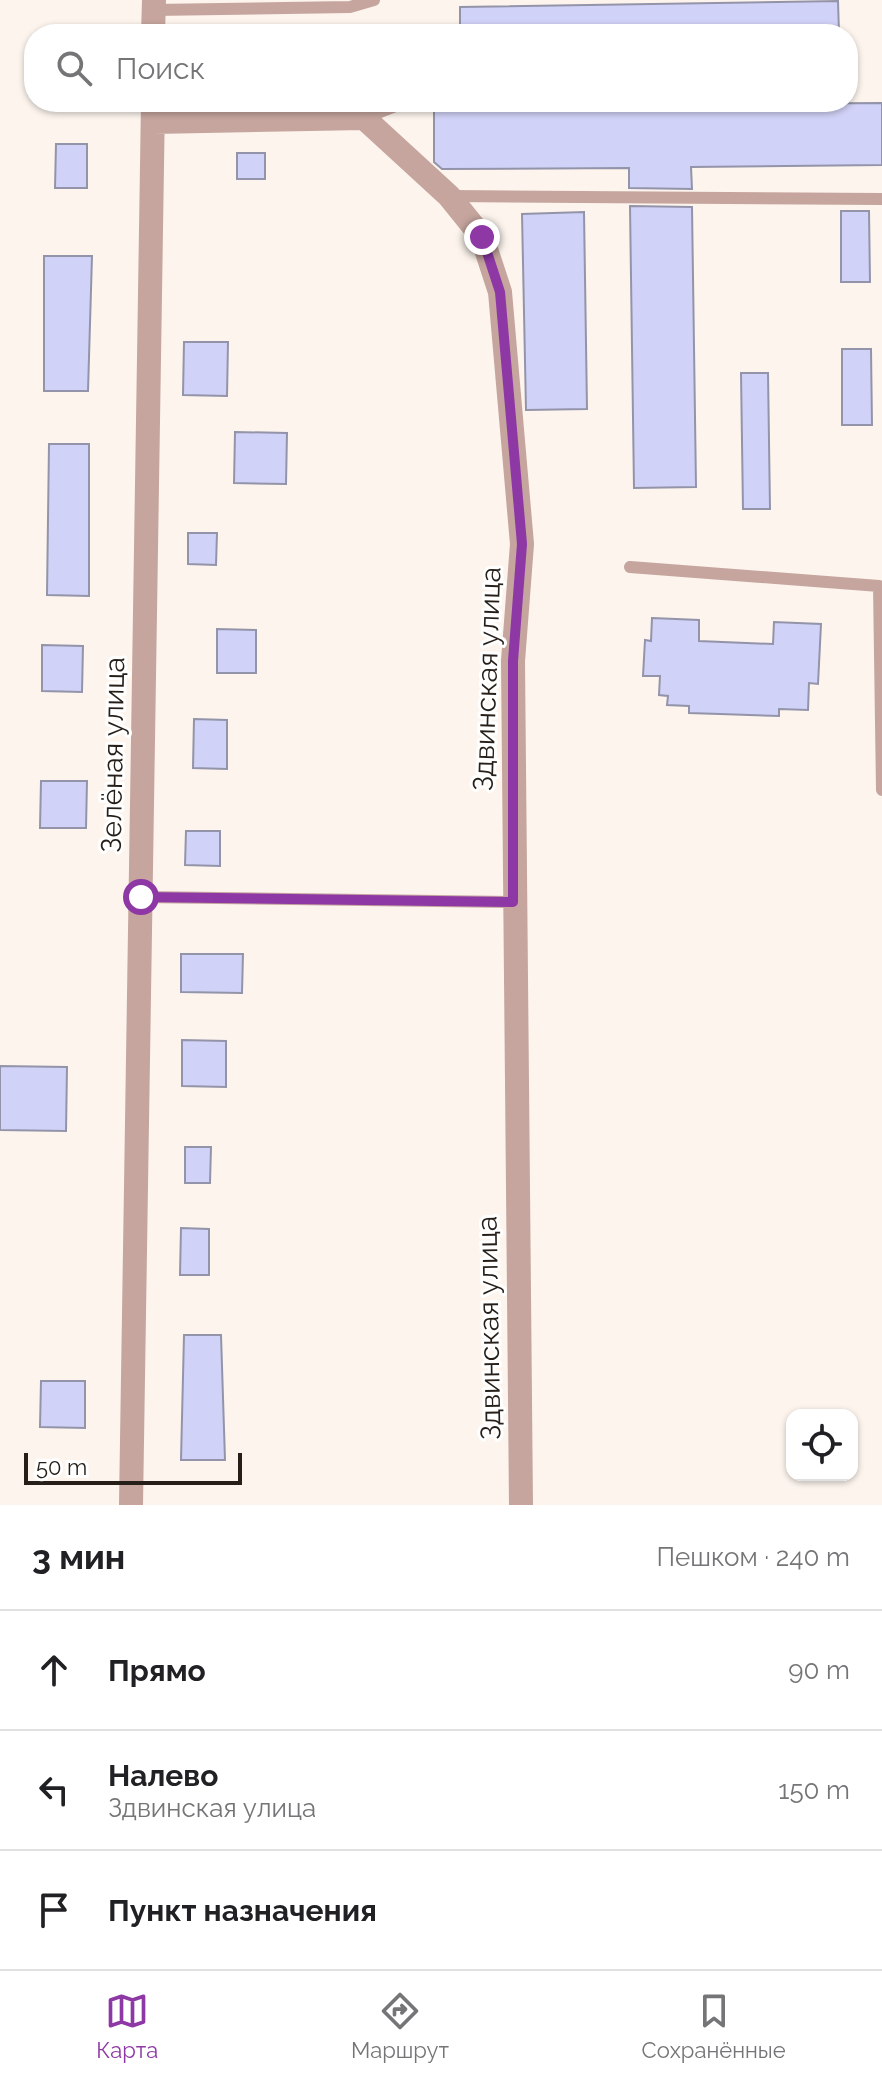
<!DOCTYPE html>
<html lang="ru">
<head>
<meta charset="utf-8">
<style>
  :root { --surface:#fff; --page:#f2f2f2; --text:#202124; --muted:#757577; --line:#e0e0e0; --accent:#8e38a5 }
  body { margin:0; font-family:Raleway,sans-serif; background:var(--page); color:var(--text) }
  .controls { position:absolute; right:24px; bottom:24px; display:grid; overflow:hidden; border-radius:16px; box-shadow:0 2px 6px #0004 }
  .controls button { width:72px; height:72px; display:grid; place-items:center; padding:0; border:0; border-bottom:2px solid var(--line); background:var(--surface); color:var(--text); font:40px sans-serif }
  .scale { position:absolute; left:24px; bottom:20px; width:218px; box-sizing:border-box; padding-left:8px; border:4px solid #261f19; border-top:0; font-size:22px; line-height:28px; white-space:nowrap; color:#261f19; -webkit-text-stroke:6px #fff; paint-order:stroke }
  .stop { position:absolute; width:24px; height:24px; margin:-18px; border:6px solid #8e38a5; border-radius:50%; background:#fff }
  .stop.end { background:#8e38a5; border-color:#fff; box-shadow:0 2px 8px #0008 }
  .list { margin:0; padding:0; list-style:none }
  h2 { display:flex; justify-content:space-between; align-items:center; height:104px; margin:0; padding:0 32px; font-size:34px }
  h2 small { font-size:26px; font-weight:400; color:var(--muted) }
  .list li { display:grid; grid-template-columns:52px 1fr auto; gap:24px; align-items:center; box-sizing:border-box; height:120px; padding:0 32px; border-top:2px solid var(--line) }
  .list b { display:block; font-size:30px; white-space:nowrap }
  .list p { margin:0; font-size:26px; white-space:nowrap; color:var(--muted) }
  .list em { font-size:26px; font-style:normal; color:var(--muted) }
  .icon { flex:none; width:44px; height:44px; fill:none; stroke:currentColor; stroke-width:2; stroke-linecap:round; stroke-linejoin:round }
  .map { position:relative; flex:none; width:882px; height:1505px; overflow:hidden }
  .search { position:absolute; background:var(--surface); box-shadow:0 2px 6px #0004; left:24px; right:24px; top:24px; height:88px; display:flex; align-items:center; gap:20px; box-sizing:border-box; padding:0 28px; border-radius:32px; color:var(--muted); font-size:30px }
  .sheet { height:464px; background:var(--surface) }
  nav { display:flex; justify-content:space-around; align-items:center; box-sizing:border-box; height:112px; border-top:2px solid var(--line); background:var(--surface); font-size:22px; color:var(--muted) }
  nav a { display:grid; justify-items:center; gap:4px }
  nav .on { color:var(--accent) }
  .map>svg:first-child { display:block }
</style>
</head>
<body>
<div class="map">
<svg width="882" height="1505" viewBox="0 0 882 1505">
  <rect width="100%" height="100%" fill="#fcf4ed"/>
  <path fill="#d1d2f7" stroke="#9394a9" stroke-width="2" d="M 838,1 L 839,34 L 460,34 L 460,7 Z
    M 882,103 L 882,165 L 691,167 L 692,189 L 629,188 L 629,168 L 442,169 L 434,162 L 434,106 Z
    M 56,144 L 87,144 L 87,188 L 55,188 Z
    M 237,153 L 265,153 L 265,179 L 237,179 Z
    M 630,206 L 692,207 L 696,487 L 634,488 Z
    M 841,211 L 869,211 L 870,282 L 841,282 Z
    M 584,212 L 587,409 L 526,410 L 522,214 Z
    M 44,256 L 92,256 L 88,391 L 44,391 Z
    M 184,342 L 228,342 L 227,396 L 183,395 Z
    M 842,349 L 871,349 L 872,425 L 842,425 Z
    M 741,373 L 768,373 L 770,509 L 743,509 Z
    M 235,432 L 287,433 L 286,484 L 234,483 Z
    M 49,444 L 89,444 L 89,596 L 47,595 Z
    M 188,533 L 217,533 L 216,565 L 188,564 Z
    M 652,618 L 699,620 L 699,641 L 773,644 L 774,622 L 821,624 L 818,684 L 809,683 L 808,710 L 779,709 L 779,716 L 720,714 L 689,713 L 689,706 L 667,705 L 668,696 L 659,695 L 660,676 L 643,676 L 645,640 L 651,641 Z
    M 217,629 L 256,630 L 256,673 L 217,673 Z
    M 42,645 L 83,646 L 82,692 L 42,691 Z
    M 194,719 L 227,720 L 227,769 L 193,768 Z
    M 41,781 L 87,781 L 86,828 L 40,828 Z
    M 186,831 L 220,831 L 220,866 L 185,865 Z
    M 181,954 L 243,954 L 242,993 L 181,992 Z
    M 182,1040 L 226,1041 L 226,1087 L 182,1086 Z
    M 0,1066 L 67,1067 L 66,1131 L 0,1130 Z
    M 185,1147 L 211,1147 L 210,1183 L 185,1183 Z
    M 181,1228 L 209,1229 L 209,1275 L 180,1275 Z
    M 184,1335 L 221,1335 L 225,1460 L 181,1460 Z
    M 41,1381 L 85,1381 L 85,1428 L 40,1427 Z"/>
  <g fill="none" stroke-linecap="round" stroke-linejoin="round">
    <path stroke="#c5a59e" stroke-width="12" d="M 153,10 L 350,7 L 374,0
      M 848,81 L 850,81
      M 365,118 L 406,102
      M 449,196 L 882,199
      M 630,567 L 879,586 L 882,790
      M 141,897 L 513,902"/>
    <path stroke="#c5a59e" stroke-width="24" d="M 153,34 L 154,0
      M 153,122 L 364,118 L 449,196 L 482,237 L 500,292 L 522,544 L 513,661 L 521,1505
      M 131,1505 L 153,102"/>
  </g>
  <g fill="none" stroke-linecap="round" stroke-linejoin="round">
    <path stroke="#8e38a5" stroke-width="10" d="M 141,897 L 513,902 L 513,661 L 522,544 L 500,292 L 482,237"/>
  </g>
  <g text-anchor="middle" dominant-baseline="central" stroke-width="6" stroke-linejoin="round" paint-order="stroke">
    <g font-size="28" fill="#261f19" stroke="#fff">
      <text transform="translate(487 679) rotate(-88)">Здвинская улица</text>
      <text transform="translate(113 755) rotate(-89)">Зелёная улица</text>
      <text transform="translate(489 1328) rotate(-91)">Здвинская улица</text>
    </g>
  </g>
</svg>
<div class="controls">
<button><svg class="icon" aria-label="locate" viewBox="0 0 24 24"><circle cx="12" cy="12" r="6"/><path d="M12 2v4M12 18v4M2 12h4M18 12h4"/></svg></button>
</div>
<div class="scale">50 m</div>
<div class="stop" style="left:141px;top:897px"></div>
<div class="stop end" style="left:482px;top:237px"></div>
<div class="search"><svg class="icon" aria-label="search" viewBox="0 0 24 24"><circle cx="10" cy="10" r="6"/><path d="M15 15l6 6"/></svg>Поиск</div>
</div>
<section class="sheet">
<h2>3 мин<small>Пешком · 240 m</small></h2>
<ul class="list">
<li><svg class="icon" aria-label="ahead" viewBox="0 0 24 24"><path d="M12 20V5M6 11l6-6 6 6"/></svg><div><b>Прямо</b></div><em>90 m</em></li>
<li><svg class="icon" aria-label="left" viewBox="0 0 24 24"><path d="M17 20v-9H6M10 6l-5 5 5 5"/></svg><div><b>Налево</b><p>Здвинская улица</p></div><em>150 m</em></li>
<li><svg class="icon" aria-label="arrive" viewBox="0 0 24 24"><path d="M6 21V4h12l-3 4 3 4H6"/></svg><div><b>Пункт назначения</b></div></li>
</ul>
</section>
<nav>
<a class="on"><svg class="icon" aria-label="map" viewBox="0 0 24 24"><path d="M3 6l6-2 6 2 6-2v14l-6 2-6-2-6 2zM9 4v14M15 6v14"/></svg>Карта</a>
<a><svg class="icon" aria-label="directions" viewBox="0 0 24 24"><path d="M12 3l9 9-9 9-9-9zM9 14v-3h6M13 9l2 2-2 2"/></svg>Маршрут</a>
<a><svg class="icon" aria-label="saved" viewBox="0 0 24 24"><path d="M7 4h10v16l-5-4-5 4z"/></svg>Сохранённые</a>
</nav>
</body>
</html>
